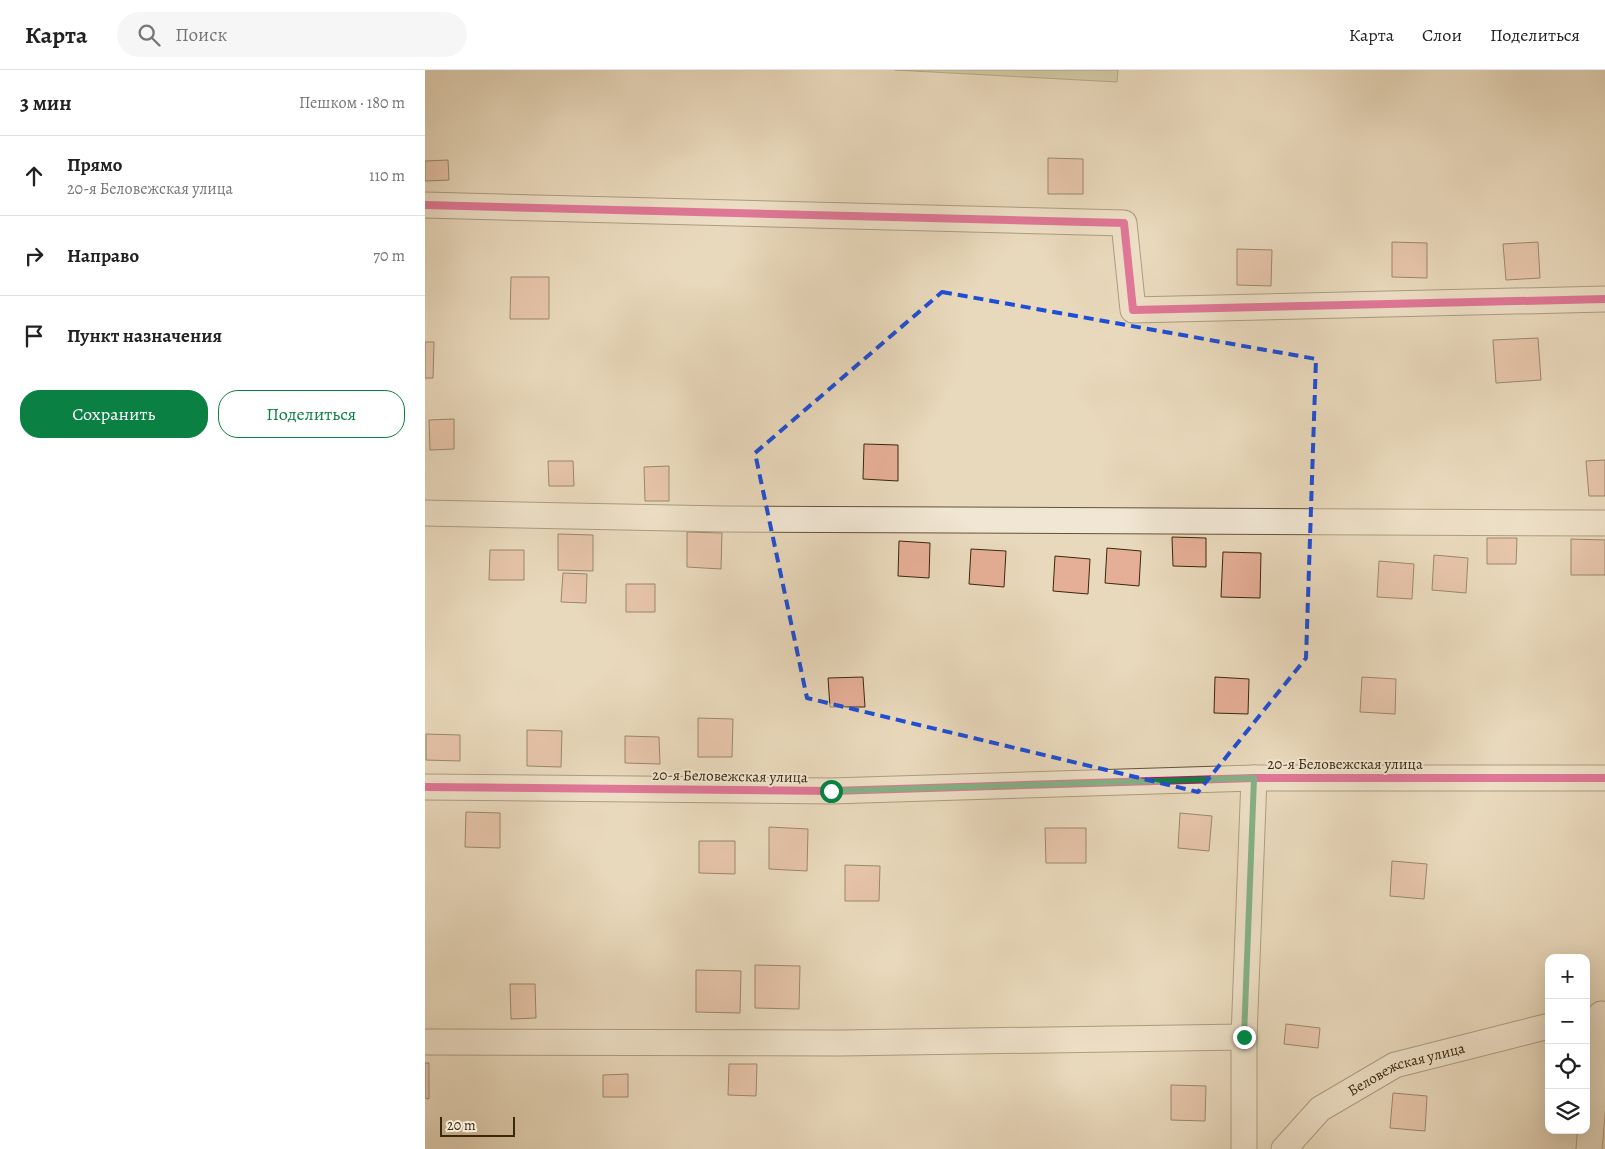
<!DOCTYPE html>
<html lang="ru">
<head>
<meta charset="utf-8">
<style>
  :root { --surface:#fff; --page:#f6f6f6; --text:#222; --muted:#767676; --line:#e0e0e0; --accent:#0b8043 }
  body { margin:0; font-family:Alegreya,serif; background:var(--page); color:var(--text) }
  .controls { position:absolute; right:15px; bottom:15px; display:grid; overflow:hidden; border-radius:10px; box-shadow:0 5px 20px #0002 }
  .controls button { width:45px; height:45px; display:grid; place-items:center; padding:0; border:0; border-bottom:1px solid var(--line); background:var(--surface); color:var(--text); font:25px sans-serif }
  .scale { position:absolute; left:15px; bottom:12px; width:75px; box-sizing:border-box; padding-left:5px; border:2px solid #3a280b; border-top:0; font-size:14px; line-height:18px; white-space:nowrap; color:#3a280b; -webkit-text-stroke:4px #f1e6d3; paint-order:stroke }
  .stop { position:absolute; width:15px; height:15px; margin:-11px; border:4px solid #0b8043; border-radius:50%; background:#fff }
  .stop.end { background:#0b8043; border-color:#fff; box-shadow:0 1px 5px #0008 }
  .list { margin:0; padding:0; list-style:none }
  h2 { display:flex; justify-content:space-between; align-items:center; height:65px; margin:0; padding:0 20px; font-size:21px }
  h2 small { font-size:16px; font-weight:400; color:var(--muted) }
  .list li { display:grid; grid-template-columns:32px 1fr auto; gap:15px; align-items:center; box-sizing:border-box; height:80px; padding:0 20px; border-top:1px solid var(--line) }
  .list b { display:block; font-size:19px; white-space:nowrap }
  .list p { margin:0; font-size:16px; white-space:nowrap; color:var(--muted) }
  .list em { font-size:16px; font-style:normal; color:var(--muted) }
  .actions { display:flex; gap:10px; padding:15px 20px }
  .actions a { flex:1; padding:11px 0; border:1px solid var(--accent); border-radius:20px; text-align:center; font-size:18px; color:var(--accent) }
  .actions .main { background:var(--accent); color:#fff }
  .icon { flex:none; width:28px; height:28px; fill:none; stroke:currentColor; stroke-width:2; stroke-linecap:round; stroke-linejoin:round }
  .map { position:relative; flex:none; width:1180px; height:1079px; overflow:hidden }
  header { display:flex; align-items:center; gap:30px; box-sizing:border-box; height:70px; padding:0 25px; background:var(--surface); border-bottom:1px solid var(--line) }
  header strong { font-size:24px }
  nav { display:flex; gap:28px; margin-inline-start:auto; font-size:18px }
  .search { width:350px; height:45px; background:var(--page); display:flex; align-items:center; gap:12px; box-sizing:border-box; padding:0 18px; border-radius:28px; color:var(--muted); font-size:19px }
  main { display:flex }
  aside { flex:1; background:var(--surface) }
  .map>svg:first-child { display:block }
</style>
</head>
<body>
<header>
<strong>Карта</strong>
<div class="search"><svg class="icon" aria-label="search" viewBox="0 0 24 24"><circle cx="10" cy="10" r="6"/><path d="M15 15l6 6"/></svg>Поиск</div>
<nav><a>Карта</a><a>Слои</a><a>Поделиться</a></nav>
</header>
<main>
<aside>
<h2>3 мин<small>Пешком · 180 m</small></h2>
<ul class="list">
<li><svg class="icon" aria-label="ahead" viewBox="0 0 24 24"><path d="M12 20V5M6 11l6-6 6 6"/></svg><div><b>Прямо</b><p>20-я Беловежская улица</p></div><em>110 m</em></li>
<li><svg class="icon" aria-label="right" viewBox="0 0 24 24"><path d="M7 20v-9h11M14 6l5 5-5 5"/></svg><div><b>Направо</b></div><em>70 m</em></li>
<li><svg class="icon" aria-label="arrive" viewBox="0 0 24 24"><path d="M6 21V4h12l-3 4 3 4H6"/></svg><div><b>Пункт назначения</b></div></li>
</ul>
<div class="actions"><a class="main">Сохранить</a><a>Поделиться</a></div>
</aside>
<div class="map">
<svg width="1180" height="1079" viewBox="0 0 1180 1079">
  <rect width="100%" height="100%" fill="#e9d9bc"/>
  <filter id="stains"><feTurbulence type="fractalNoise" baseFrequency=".004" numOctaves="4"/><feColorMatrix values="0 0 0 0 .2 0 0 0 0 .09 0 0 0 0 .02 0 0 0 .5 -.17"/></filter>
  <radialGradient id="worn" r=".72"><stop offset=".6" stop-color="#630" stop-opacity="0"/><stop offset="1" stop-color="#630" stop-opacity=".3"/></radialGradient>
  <path fill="#babe8e" stroke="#7a734c" d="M 470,0 L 693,0 L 692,12 Z"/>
  <path fill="#e5ae96" stroke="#3a280b" d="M 623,88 L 658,89 L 658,124 L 623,124 Z
    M 23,90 L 24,110 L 0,111 L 0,91 Z
    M 967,172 L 1002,173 L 1002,208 L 967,207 Z
    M 1113,172 L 1115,208 L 1081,210 L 1078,174 Z
    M 812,179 L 847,180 L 846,216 L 812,215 Z
    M 86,207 L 124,207 L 124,249 L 85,249 Z
    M 1113,268 L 1116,310 L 1071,313 L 1068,270 Z
    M 0,272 L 9,272 L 8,308 L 0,308 Z
    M 29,349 L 29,379 L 5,380 L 4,350 Z
    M 439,374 L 473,375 L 473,411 L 438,409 Z
    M 1180,390 L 1180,426 L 1164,426 L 1161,391 Z
    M 123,391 L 148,391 L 149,416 L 124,416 Z
    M 244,396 L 244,431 L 220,431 L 219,397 Z
    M 262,462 L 297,463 L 296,499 L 262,497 Z
    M 133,464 L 168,465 L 168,501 L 133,500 Z
    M 747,467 L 781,468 L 781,497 L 748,496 Z
    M 1062,468 L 1092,468 L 1091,494 L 1062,494 Z
    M 1146,469 L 1180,470 L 1180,505 L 1146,505 Z
    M 474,471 L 505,473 L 504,508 L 473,506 Z
    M 682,478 L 716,481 L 714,516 L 680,513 Z
    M 546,479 L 581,481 L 579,517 L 544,514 Z
    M 65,480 L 99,480 L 99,510 L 64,510 Z
    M 798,482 L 836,483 L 835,528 L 796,527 Z
    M 1009,485 L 1043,488 L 1041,523 L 1007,520 Z
    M 630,486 L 665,489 L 663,524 L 628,521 Z
    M 954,491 L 989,494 L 987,529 L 952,527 Z
    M 138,503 L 162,504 L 161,533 L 136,532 Z
    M 201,514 L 230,514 L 230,542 L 201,542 Z
    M 438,607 L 440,637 L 405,637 L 403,608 Z
    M 790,607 L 824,609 L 823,644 L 789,643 Z
    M 937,607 L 971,609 L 970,644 L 935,642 Z
    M 273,648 L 308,649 L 307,687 L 273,687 Z
    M 102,660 L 137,661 L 136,697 L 102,696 Z
    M 1,664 L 35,665 L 35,691 L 1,690 Z
    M 200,666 L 234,667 L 235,694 L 200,693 Z
    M 41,742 L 75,743 L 75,778 L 40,777 Z
    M 755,743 L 787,746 L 784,781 L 753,778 Z
    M 344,757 L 383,759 L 382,801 L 344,799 Z
    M 620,758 L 661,758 L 661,793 L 621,793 Z
    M 274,771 L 310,771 L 310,804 L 274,803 Z
    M 967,791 L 1002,794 L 999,829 L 965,826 Z
    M 420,795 L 455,796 L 454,831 L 420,831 Z
    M 330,895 L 375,896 L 374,939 L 330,938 Z
    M 271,900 L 316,901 L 315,943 L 271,942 Z
    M 85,914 L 110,914 L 111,948 L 86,949 Z
    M 861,954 L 895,958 L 893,978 L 859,974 Z
    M 0,993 L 4,993 L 4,1029 L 0,1028 Z
    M 304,994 L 332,994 L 331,1026 L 303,1025 Z
    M 203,1004 L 203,1027 L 178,1027 L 178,1005 Z
    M 746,1015 L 781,1016 L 780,1051 L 746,1050 Z
    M 968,1023 L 1002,1026 L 1000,1061 L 965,1058 Z"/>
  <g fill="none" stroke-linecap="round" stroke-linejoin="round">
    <defs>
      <g id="minor">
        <path d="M 0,135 L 699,153 L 708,240 L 1180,229"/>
        <path d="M 0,443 L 299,449 L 1180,453"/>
        <path d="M 0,717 L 406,721 L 829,708 L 1180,708"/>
        <path d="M 0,972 L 416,973 L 819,967"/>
        <path d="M 819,1079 L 819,967 L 829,708"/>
        <path id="s1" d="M 859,1079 L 895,1039 L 970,995 L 1124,956"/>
        <path d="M 1164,1079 L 1176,944"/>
      </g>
    </defs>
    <use href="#minor" stroke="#665437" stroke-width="27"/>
    <use href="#minor" stroke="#f1e6d3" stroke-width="25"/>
    <defs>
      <path id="cycleway" d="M 0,135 L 699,153 L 708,240 L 1180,229
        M 0,717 L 406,721 L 829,708 L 1180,708"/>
    </defs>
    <use href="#cycleway" stroke="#f1e6d3" stroke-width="11"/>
    <use href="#cycleway" stroke="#d6006c" stroke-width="8"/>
  </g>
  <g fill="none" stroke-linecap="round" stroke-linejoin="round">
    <path stroke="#0b8043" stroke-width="6" d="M 406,721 L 829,708 L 819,967"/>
  </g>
  <path d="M0 0H1180V1079H0ZM 517,222 L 891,289 L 881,588 L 773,722 L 382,628 L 330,383 Z" fill="#e9d9bc" fill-opacity=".55" fill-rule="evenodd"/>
  <path fill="none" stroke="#1d4ed8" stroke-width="4" stroke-dasharray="10 6" stroke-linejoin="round" d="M 517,222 L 891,289 L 881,588 L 773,722 L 382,628 L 330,383 Z"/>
  <g text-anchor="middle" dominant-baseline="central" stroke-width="4" stroke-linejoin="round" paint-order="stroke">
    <g font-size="15" fill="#3a280b" stroke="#f1e6d3">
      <text x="920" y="694">20-я Беловежская улица</text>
      <text transform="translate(305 706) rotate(1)">20-я Беловежская улица</text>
      <text stroke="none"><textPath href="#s1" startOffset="150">Беловежская улица</textPath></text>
    </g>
  </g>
  <rect width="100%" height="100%" filter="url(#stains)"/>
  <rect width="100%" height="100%" fill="url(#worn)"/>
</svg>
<div class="controls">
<button>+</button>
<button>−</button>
<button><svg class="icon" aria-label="locate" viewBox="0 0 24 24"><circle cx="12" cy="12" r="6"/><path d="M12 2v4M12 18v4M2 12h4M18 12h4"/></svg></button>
<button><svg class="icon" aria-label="layers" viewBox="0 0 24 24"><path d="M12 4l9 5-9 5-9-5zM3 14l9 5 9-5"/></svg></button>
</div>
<div class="scale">20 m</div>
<div class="stop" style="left:406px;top:721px"></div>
<div class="stop end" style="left:819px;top:967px"></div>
</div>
</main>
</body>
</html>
